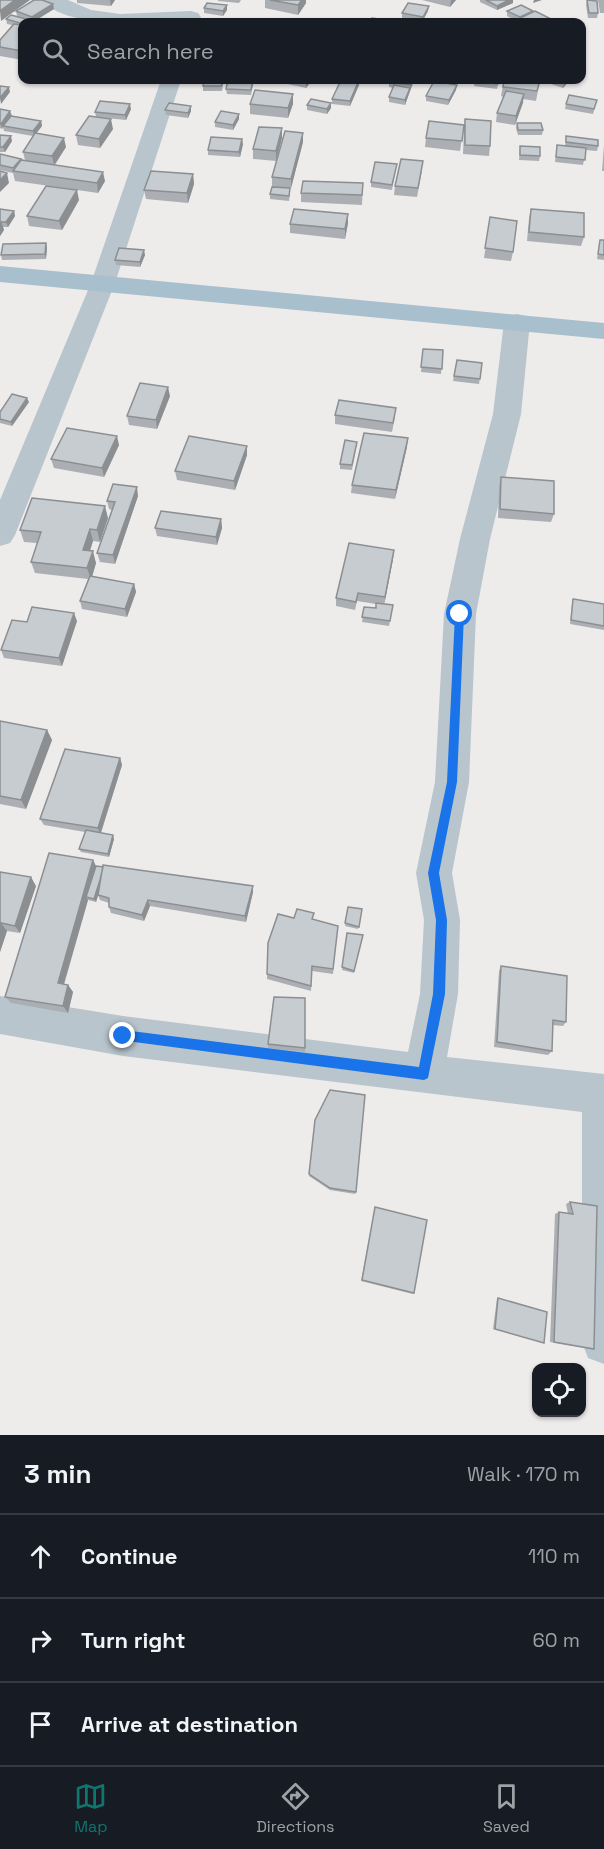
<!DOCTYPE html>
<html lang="en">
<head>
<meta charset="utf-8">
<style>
  :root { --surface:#171b24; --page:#20242c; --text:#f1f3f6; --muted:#9ea1a6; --line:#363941; --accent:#0f766e }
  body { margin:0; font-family:"Space Grotesk",sans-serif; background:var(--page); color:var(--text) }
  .controls { position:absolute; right:18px; bottom:18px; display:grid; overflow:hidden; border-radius:12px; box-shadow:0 2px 4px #0004 }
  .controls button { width:54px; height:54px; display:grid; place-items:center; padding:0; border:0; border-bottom:2px solid var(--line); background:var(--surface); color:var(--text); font:30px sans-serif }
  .stop { position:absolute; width:18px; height:18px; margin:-14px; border:4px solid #1a73e8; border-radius:50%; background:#fff }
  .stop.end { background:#1a73e8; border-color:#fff; box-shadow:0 2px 6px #0008 }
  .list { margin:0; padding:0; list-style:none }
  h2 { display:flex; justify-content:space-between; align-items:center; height:78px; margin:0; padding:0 24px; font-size:26px }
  h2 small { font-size:20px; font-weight:400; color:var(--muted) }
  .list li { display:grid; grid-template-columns:39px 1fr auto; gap:18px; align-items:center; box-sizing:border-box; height:84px; padding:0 24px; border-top:2px solid var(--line) }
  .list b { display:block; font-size:22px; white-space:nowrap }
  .list em { font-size:20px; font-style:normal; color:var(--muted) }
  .icon { flex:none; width:33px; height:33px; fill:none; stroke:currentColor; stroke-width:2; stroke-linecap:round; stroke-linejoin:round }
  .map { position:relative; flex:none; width:604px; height:1435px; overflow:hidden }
  .search { position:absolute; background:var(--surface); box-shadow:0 2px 4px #0004; left:18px; right:18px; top:18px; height:66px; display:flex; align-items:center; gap:15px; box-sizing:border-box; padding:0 21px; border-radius:12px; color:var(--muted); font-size:22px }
  .sheet { height:330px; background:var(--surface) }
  nav { display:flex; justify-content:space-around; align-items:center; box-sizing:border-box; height:84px; border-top:2px solid var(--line); background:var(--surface); font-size:16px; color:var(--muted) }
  nav a { display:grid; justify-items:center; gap:3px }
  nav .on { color:var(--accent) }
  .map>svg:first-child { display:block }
</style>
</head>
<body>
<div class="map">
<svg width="604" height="1435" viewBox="0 0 604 1435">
  <rect width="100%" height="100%" fill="#eeebeb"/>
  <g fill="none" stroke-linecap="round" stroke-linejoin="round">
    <path fill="#b8c5cc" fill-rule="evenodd" d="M 43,0 L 68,0 L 91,10 L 120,14 L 191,11 L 198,13 L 201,17 L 198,21 L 192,22 C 158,22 65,31 43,0 Z
      M 161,80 L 181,80 L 115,283 L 15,535 L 10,543 L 0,546 L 0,500 L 91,283 Z
      M 517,314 L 526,316 L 530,322 L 521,414 L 490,539 L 476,614 L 469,782 L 452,873 L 460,920 L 458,994 L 447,1057 L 604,1074 L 604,1364 L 588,1358 L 582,1342 L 582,1112 L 123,1056 L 0,1034 L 0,996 L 123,1016 L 408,1052 L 420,994 L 424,920 L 416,873 L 435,782 L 444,614 L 460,539 L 493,414 L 504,322 L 508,316 Z"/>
    <path fill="#a8bfcd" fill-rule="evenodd" d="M 0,266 L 604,323 L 604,339 L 0,282 Z"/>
  </g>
  <path fill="#abafb4" d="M 77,0 L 115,0 L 111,6 L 77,3 Z
    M 218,0 L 241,0 L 239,3 L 218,1 Z
    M 265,0 L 306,0 L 306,3 L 298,15 L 265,8 Z
    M 422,0 L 456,0 L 450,7 Z
    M 480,0 L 513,0 L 513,3 L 497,10 L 480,2 Z
    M 587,0 L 598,13 L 597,18 L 588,18 L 586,5 Z
    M 598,0 L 604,0 L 604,13 L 600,13 Z
    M 227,5 L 227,10 L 223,16 L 204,13 L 204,8 Z
    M 54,9 L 33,22 L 26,20 L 26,22 L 22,22 L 22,60 L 0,56 L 0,40 L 12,25 L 7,24 L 6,19 L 17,16 L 16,11 Z
    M 428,11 L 422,22 L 402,18 L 402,13 Z
    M 507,11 L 533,11 L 553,20 L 553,22 L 512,22 L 516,21 L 507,16 Z
    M 204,80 L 224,80 L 222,91 L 203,91 L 203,86 Z
    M 253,80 L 253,85 L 251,95 L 227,94 L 226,89 Z
    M 274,80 L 312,80 L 306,88 L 274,81 Z
    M 359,80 L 359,85 L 350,106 L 332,104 L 332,99 Z
    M 414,80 L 405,105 L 389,102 L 389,97 L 393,88 L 389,87 L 389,82 Z
    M 430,80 L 449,80 L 448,83 L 456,90 L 448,105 L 426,101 L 426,96 L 433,84 L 429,83 Z
    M 475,80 L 499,80 L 497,89 L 474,86 Z
    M 504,80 L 540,80 L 536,101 L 523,99 L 515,125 L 496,122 L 497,113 L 503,97 L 501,96 Z
    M 549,80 L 570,80 L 563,88 L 548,83 Z
    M 293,94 L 293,104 L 288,118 L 250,114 L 250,104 Z
    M 597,100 L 593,114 L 565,109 L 566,104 Z
    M 307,105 L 331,108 L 327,114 L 307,110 Z
    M 0,109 L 12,116 L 41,121 L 42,126 L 36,134 L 66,147 L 55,165 L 105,181 L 98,193 L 15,181 L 13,173 L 0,170 L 0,154 L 25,160 L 23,152 L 33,136 L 4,131 L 3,127 L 2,129 L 0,128 Z
    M 131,109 L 126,120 L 96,117 L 113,129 L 100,148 L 78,145 L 76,135 L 96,117 L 95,112 Z
    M 165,110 L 191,111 L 188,118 L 166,115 Z
    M 239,119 L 233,130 L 215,127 L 215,122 Z
    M 465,119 L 490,146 L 489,156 L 463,154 L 464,129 Z
    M 517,123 L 543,130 L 542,135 L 518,135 L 516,128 Z
    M 464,125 L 460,151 L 425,147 L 426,138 Z
    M 0,135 L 12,141 L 5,152 L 0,152 Z
    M 566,136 L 598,146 L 597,151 L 586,150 L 583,165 L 555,162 L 557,145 L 565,146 Z
    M 282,138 L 276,161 L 253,159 L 253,149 Z
    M 303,142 L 291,188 L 272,187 L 272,177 Z
    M 243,144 L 240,157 L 208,155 L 208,150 Z
    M 604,145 L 604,171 L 602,171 Z
    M 520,146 L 540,156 L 539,161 L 519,160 Z
    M 397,164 L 392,190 L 371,187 L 371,182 Z
    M 422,171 L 417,197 L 394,195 L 395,186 Z
    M 193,174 L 194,184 L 188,203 L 146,199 L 144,190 Z
    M 363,183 L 362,205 L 301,202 L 301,193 Z
    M 290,193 L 289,201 L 270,199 L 270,194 Z
    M 79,200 L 62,230 L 29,226 L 27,216 Z
    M 0,209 L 14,211 L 15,216 L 8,227 L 3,227 L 4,230 L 0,236 Z
    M 531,209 L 584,237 L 581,246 L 527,241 L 529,218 Z
    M 348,214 L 348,223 L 345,239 L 290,233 L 290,224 Z
    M 490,217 L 513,252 L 511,261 L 484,258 Z
    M 600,240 L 604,240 L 604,260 L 597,259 Z
    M 46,243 L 47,248 L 46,259 L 2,260 L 1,255 Z
    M 145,255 L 140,267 L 116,265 L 115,260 Z
    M 423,349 L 443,350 L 441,374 L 421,372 Z
    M 457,360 L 482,363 L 479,384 L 453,381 Z
    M 170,396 L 157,429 L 129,425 L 127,416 Z
    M 29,402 L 12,426 L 0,423 L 0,412 Z
    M 335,415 L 395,417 L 392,432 L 335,424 Z
    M 357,442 L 352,470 L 340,469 L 340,464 Z
    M 119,445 L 104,477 L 54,468 L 51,459 Z
    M 247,446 L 247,455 L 235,490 L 177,480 L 175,471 Z
    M 407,447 L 395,499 L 351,493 L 352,485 Z
    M 501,477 L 554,514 L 551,522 L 498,518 L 499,485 Z
    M 138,496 L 115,564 L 100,562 L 97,553 L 112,510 L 109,509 L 107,501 Z
    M 108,518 L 100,542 L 93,541 L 90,551 L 96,563 L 92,577 L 134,584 L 136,592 L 127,617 L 82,609 L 80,601 L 88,579 L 35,573 L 31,562 L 37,543 L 24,542 L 20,530 Z
    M 221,519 L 222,528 L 217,545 L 157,536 L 155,528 Z
    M 393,559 L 384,604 L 393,605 L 389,626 L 362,622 L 364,607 L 376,608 L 376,604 L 357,601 L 355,610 L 336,606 L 336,598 Z
    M 573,599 L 604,604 L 604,630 L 570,624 L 572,604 Z
    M 77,621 L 62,666 L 4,658 L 1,650 L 27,622 Z
    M 0,721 L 47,730 L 52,740 L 26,809 L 0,804 Z
    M 120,758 L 122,765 L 101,833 L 114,839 L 109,857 L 81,852 L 79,849 L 85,832 L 44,825 L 40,819 Z
    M 93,860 L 96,867 L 253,892 L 246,922 L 150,906 L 144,921 L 111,913 L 109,907 L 109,903 L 100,900 L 98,895 L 96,902 L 88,900 L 64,985 L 68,985 L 73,992 L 68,1013 L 11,1003 L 5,997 Z
    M 0,872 L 36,886 L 20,933 L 7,931 L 0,952 Z
    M 348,907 L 362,909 L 358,929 L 345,926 Z
    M 294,918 L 313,919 L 338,926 L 333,974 L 312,971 L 311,991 L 267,979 L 267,974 Z
    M 347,933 L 363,935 L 354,973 L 342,970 Z
    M 501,966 L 566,1022 L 563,1026 L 552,1025 L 552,1051 L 548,1055 L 494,1047 L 499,971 Z
    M 305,998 L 305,1052 L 268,1048 L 268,1044 Z
    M 315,1120 L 356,1192 L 355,1194 L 330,1190 L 309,1176 Z
    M 570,1202 L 594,1349 L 550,1342 L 555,1214 L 559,1212 L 568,1214 L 566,1204 Z
    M 375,1207 L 414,1293 L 413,1294 L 361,1281 Z
    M 497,1298 L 498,1298 L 544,1343 L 493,1329 Z"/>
  <path fill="#8b8f92" d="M 15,0 L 30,0 L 1,21 L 0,11 Z
    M 110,0 L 115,0 L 111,6 Z
    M 302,0 L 306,0 L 306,3 L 298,15 L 298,5 Z
    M 451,0 L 456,0 L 450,7 Z
    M 509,0 L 513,0 L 513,3 L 497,10 L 497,6 Z
    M 534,0 L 542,0 L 533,3 Z
    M 53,4 L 54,9 L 33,22 L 32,17 Z
    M 227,5 L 227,10 L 223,16 L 223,11 Z
    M 429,6 L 428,11 L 422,22 L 423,17 Z
    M 26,19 L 26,22 L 22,22 L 22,27 L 21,28 L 20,23 Z
    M 306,80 L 312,80 L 306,88 Z
    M 359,80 L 359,85 L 350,106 L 350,101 Z
    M 413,80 L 414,80 L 405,105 L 405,100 Z
    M 567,80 L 570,80 L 563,88 L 564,83 Z
    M 457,85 L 456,90 L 448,105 L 449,100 Z
    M 9,87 L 10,92 L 1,104 L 0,98 Z
    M 293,94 L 293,104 L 288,118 L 288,108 Z
    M 524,94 L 523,103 L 515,125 L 516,116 Z
    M 331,103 L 331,108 L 327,114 L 327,109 Z
    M 130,104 L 131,109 L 126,120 L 125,115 Z
    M 191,106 L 191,111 L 188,118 L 188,113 Z
    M 10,111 L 12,116 L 3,126 L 2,129 L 1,124 Z
    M 239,114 L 239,119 L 233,130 L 233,125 Z
    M 111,119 L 113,129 L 100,148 L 99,139 Z
    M 41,121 L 42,126 L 34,136 L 33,131 Z
    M 282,128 L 282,138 L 276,161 L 276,151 Z
    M 303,133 L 303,142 L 291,188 L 291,179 Z
    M 11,136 L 12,141 L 5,152 L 3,147 Z
    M 64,138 L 66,147 L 54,165 L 52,156 Z
    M 242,139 L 243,144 L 240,157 L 239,152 Z
    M 103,172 L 105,181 L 98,193 L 97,183 Z
    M 7,173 L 9,183 L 0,192 L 0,180 Z
    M 193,174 L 194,184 L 188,203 L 187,193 Z
    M 77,190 L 79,200 L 62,230 L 59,221 Z
    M 14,211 L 15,216 L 8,227 L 6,222 Z
    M 348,214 L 348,223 L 345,239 L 345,229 Z
    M 1,221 L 4,230 L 0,236 L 0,222 Z
    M 46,243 L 47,248 L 46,259 L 45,254 Z
    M 144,250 L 145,255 L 140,267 L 140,262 Z
    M 168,387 L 170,396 L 157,429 L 156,420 Z
    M 27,398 L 29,402 L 12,426 L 11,422 Z
    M 117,436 L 119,445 L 104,477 L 102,468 Z
    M 408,438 L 407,447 L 395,499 L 396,490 Z
    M 247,446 L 247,455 L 235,490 L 234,481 Z
    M 137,487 L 138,496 L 115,564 L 113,555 Z
    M 105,506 L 108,518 L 100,542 L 97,530 Z
    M 221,519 L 222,528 L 217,545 L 216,537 Z
    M 90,529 L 93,541 L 86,562 L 83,550 Z
    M 394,550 L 393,559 L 384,606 L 385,597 Z
    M 93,551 L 96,563 L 91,580 L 87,568 Z
    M 134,584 L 136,592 L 127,617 L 125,609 Z
    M 74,613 L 77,621 L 62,666 L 59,658 Z
    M 47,730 L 52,740 L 26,809 L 21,800 Z
    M 120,758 L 122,765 L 100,835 L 98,828 Z
    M 113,835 L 114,839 L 109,857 L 108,854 Z
    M 93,860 L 97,868 L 86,897 L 88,900 L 62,990 L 58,983 Z
    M 104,868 L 106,871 L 96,902 L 94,899 Z
    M 31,877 L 36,886 L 20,933 L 15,926 Z
    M 253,886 L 253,892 L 246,922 L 245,916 Z
    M 148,900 L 150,906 L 144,921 L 142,915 Z
    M 1,923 L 7,931 L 0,952 L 0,927 Z
    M 68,985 L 73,992 L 68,1013 L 63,1006 Z"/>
  <path fill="#c7ccd1" stroke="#8b8f92" stroke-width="1.5" d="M 0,0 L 15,0 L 0,11 Z
    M 34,0 L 42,0 L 53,4 L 32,17 L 16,11 Z
    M 270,0 L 302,0 L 298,5 Z
    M 486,0 L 509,0 L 497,6 Z
    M 587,0 L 597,1 L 598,13 L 589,13 Z
    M 207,3 L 227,5 L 223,11 L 204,8 Z
    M 408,3 L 429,6 L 423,17 L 402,13 Z
    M 521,5 L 533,11 L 520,17 L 507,11 Z
    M 535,11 L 553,20 L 549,22 L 512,22 Z
    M 11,15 L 26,19 L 20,23 L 6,19 Z
    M 372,18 L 397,22 L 369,22 Z
    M 14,24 L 22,25 L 22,51 L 0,47 L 0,40 Z
    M 204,80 L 223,80 L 221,86 L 203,86 Z
    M 228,80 L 253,80 L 251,90 L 226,89 Z
    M 341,80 L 359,80 L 350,101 L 332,99 Z
    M 391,80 L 413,80 L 410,85 L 389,82 Z
    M 475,80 L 499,80 L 498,84 L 475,81 Z
    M 504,80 L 540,80 L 537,91 L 503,87 Z
    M 553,80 L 567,80 L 564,83 Z
    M 434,81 L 457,85 L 449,100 L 426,96 Z
    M 394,85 L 410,88 L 405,100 L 389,97 Z
    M 0,86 L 9,87 L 0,98 Z
    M 255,90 L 293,94 L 288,108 L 250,104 Z
    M 506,91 L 524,94 L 516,116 L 497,113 Z
    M 569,95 L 597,100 L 594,109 L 566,104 Z
    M 311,99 L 331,103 L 327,109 L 307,105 Z
    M 100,101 L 130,104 L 125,115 L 95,112 Z
    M 169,103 L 191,106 L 188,113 L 165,110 Z
    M 0,109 L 10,111 L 1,124 L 0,124 Z
    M 221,111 L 239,114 L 233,125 L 215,122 Z
    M 11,116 L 41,121 L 33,131 L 3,126 Z
    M 89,116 L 111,119 L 99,139 L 76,135 Z
    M 465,119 L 491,121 L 490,146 L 465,145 Z
    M 429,121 L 464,125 L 462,141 L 426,138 Z
    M 517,123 L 541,123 L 543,130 L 518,130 Z
    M 259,127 L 282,128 L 276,151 L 253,149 Z
    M 285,131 L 303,133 L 291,179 L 272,177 Z
    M 35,133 L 64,138 L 52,156 L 23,152 Z
    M 0,135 L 11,136 L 3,147 L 0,147 Z
    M 566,136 L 598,140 L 598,146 L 566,142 Z
    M 211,137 L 242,139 L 239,152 L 208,150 Z
    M 557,145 L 586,148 L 585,160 L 556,157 Z
    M 520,146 L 540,147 L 540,156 L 520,155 Z
    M 0,154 L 21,159 L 13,168 L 0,165 Z
    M 401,159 L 423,161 L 418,188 L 395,186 Z
    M 21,160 L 103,172 L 97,183 L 13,171 Z
    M 375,162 L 397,164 L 392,185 L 371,182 Z
    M 0,171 L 7,173 L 0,180 Z
    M 151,171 L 193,174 L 187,193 L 144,190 Z
    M 303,181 L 363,183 L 362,195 L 301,193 Z
    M 46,186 L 77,190 L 59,221 L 27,216 Z
    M 272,187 L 290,188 L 289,196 L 270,194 Z
    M 0,209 L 14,211 L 6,222 L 0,222 Z
    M 294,209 L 348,214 L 345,229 L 290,224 Z
    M 531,209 L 584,213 L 584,237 L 529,232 Z
    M 490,217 L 517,221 L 513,252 L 485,248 Z
    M 600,240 L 604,240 L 604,255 L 598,254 Z
    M 46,243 L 45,254 L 1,255 L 3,244 Z
    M 119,248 L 144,250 L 140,262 L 115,260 Z
    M 423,349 L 443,350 L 442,369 L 421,367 Z
    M 457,360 L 482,363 L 480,379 L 454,376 Z
    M 140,383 L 168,387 L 156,420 L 127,416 Z
    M 12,394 L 27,398 L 11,422 L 0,419 L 0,412 Z
    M 339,400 L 396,408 L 393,423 L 335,415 Z
    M 67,428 L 117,436 L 102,468 L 51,459 Z
    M 364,433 L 408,438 L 396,490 L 352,485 Z
    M 189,436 L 247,446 L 234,481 L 175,471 Z
    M 345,440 L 357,442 L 352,465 L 340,464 Z
    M 501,477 L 554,481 L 554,514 L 500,509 Z
    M 113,484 L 137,487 L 113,555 L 97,553 L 115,502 L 107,501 Z
    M 32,498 L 105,506 L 97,530 L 90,529 L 83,550 L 93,551 L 87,568 L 31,562 L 41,532 L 20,530 Z
    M 161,511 L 221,519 L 216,537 L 155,528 Z
    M 349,543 L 394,550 L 385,597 L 358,593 L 356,602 L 336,598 Z
    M 90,576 L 134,584 L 125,609 L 80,601 Z
    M 573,599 L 604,604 L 604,626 L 571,620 Z
    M 376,603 L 393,605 L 390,621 L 362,617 L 364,607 L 376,608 Z
    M 32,607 L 74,613 L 59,658 L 1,650 L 12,620 L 27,622 Z
    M 0,721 L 47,730 L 21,800 L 0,796 Z
    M 65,749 L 120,758 L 98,828 L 40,819 Z
    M 86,830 L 113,835 L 108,854 L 79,849 Z
    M 49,853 L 93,860 L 58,983 L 68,985 L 63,1006 L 5,997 Z
    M 103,865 L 253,886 L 245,916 L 148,900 L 142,915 L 109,907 L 109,898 L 98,895 Z
    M 96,866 L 103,867 L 100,880 L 94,899 L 86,897 Z
    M 0,872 L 31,877 L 15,926 L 1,923 L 0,927 Z
    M 348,907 L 362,909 L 359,927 L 345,923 Z
    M 297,909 L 314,913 L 312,919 L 338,926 L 333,969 L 312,966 L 311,986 L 267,974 L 268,943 L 278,914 L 294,918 Z
    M 347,933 L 363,935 L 354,971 L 342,967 Z
    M 501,966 L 567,976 L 566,1022 L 553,1020 L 552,1051 L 497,1042 Z
    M 274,997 L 305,998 L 305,1048 L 268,1044 Z
    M 330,1090 L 365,1095 L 356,1192 L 330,1188 L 309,1174 L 315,1120 Z
    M 570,1202 L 597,1206 L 594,1349 L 554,1342 L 559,1212 L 573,1214 Z
    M 375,1207 L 427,1220 L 414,1293 L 362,1280 Z
    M 498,1298 L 547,1312 L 544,1343 L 495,1329 Z"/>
  <path fill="#1a73e8" d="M 460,610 L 464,614 L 457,782 L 439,873 L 447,920 L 445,994 L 428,1078 L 424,1080 L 119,1040 L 117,1036 L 123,1030 L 419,1067 L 433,994 L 436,920 L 428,873 L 447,782 L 455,614 Z"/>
</svg>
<div class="controls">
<button><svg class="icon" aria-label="locate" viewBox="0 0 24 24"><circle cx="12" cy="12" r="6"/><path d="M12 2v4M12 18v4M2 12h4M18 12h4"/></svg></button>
</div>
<div class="stop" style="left:460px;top:614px"></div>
<div class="stop end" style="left:123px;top:1036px"></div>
<div class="search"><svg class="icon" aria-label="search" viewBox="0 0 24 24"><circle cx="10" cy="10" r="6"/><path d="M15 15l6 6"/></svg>Search here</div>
</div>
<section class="sheet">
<h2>3 min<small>Walk · 170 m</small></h2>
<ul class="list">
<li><svg class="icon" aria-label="ahead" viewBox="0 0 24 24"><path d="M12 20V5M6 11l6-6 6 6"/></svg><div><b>Continue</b></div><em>110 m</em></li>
<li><svg class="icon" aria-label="right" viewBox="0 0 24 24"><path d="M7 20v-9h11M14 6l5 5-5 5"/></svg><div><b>Turn right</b></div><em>60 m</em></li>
<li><svg class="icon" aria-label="arrive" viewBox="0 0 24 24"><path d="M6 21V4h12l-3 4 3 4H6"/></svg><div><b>Arrive at destination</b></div></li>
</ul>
</section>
<nav>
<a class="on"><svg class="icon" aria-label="map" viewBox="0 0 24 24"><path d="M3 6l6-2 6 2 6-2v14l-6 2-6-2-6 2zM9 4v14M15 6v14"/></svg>Map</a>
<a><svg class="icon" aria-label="directions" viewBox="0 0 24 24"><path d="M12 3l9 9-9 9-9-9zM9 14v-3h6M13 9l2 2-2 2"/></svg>Directions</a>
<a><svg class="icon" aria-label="saved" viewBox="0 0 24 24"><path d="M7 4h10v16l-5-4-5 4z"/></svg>Saved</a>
</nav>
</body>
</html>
